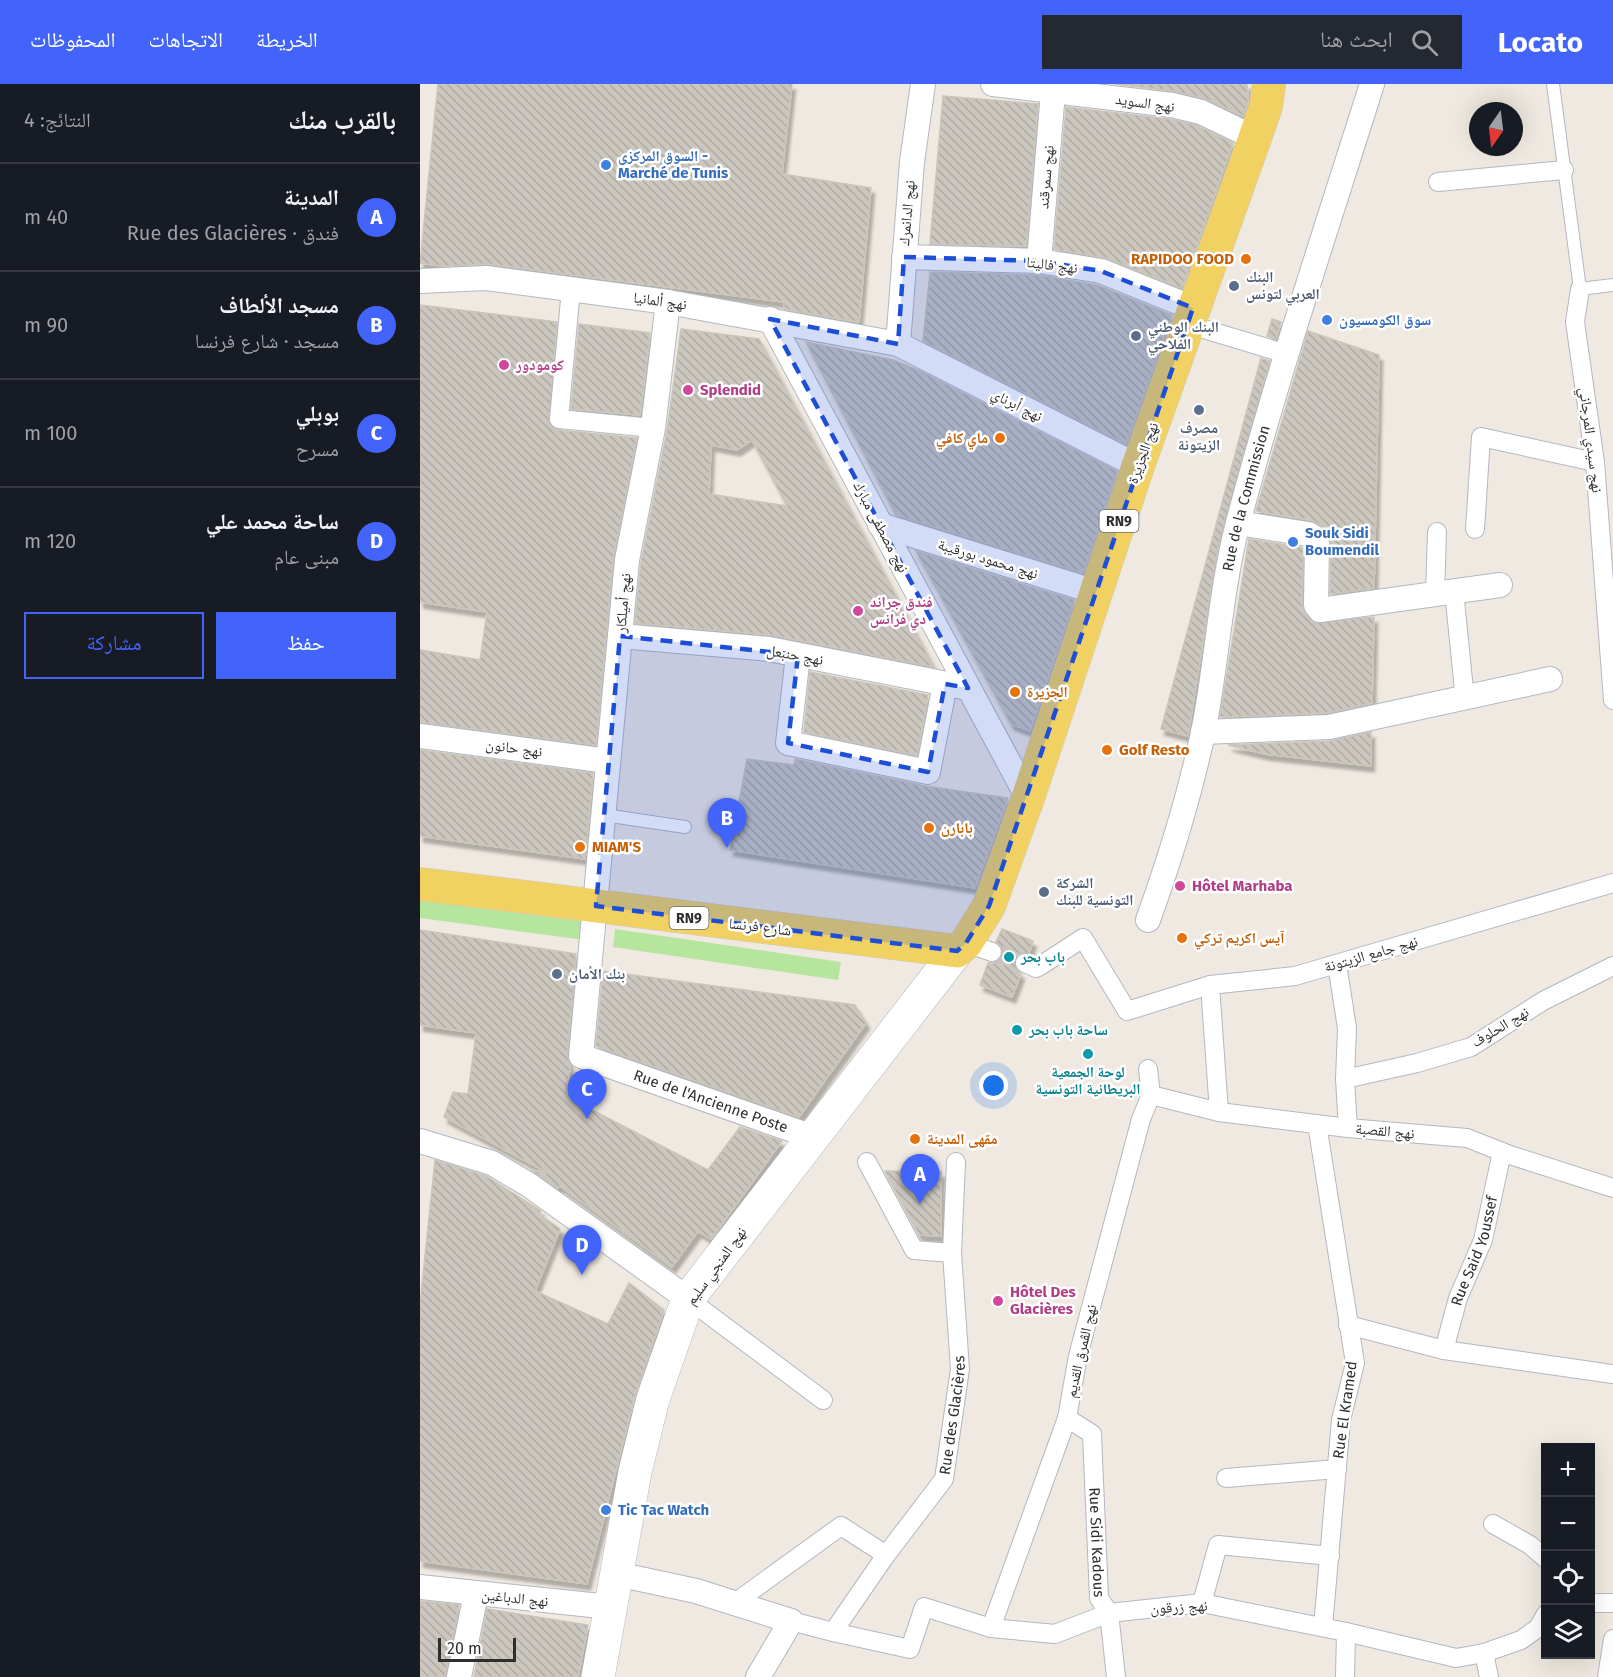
<!DOCTYPE html>
<html lang="ar">
<head>
<meta charset="utf-8">
<style>
  :root { --surface:#171b24; --page:#242831; --text:#f1f3f6; --muted:#9ea1a6; --line:#363941; --accent:#4264fb }
  body { margin:0; font-family:"Fira Sans","Noto Naskh Arabic",sans-serif; background:var(--page); color:var(--text); direction:rtl }
  .controls { position:absolute; right:18px; bottom:18px; display:grid; overflow:hidden; border-radius:0px; box-shadow:0 6px 24px #0002 }
  .controls button { width:54px; height:54px; display:grid; place-items:center; padding:0; border:0; border-bottom:2px solid var(--line); background:var(--surface); color:var(--text); font:30px sans-serif }
  .compass { position:absolute; left:1049px; top:18px; width:54px; height:54px; border-radius:50%; background:var(--surface); box-shadow:0 6px 24px #0002; rotate:194deg }
  .scale { position:absolute; left:18px; bottom:15px; width:78px; box-sizing:border-box; padding-left:6px; border:3px solid #2e2e2e; border-top:0; font-size:16px; line-height:21px; white-space:nowrap; color:#2e2e2e; -webkit-text-stroke:4px #fff; paint-order:stroke }
  .you { position:absolute; left:574px; top:1002px; width:21px; height:21px; margin:-15px; border:4px solid #fff; border-radius:50%; background:#1a73e8; box-shadow:0 0 0 9px #1a73e833 }
  .badge { display:grid; place-items:center; width:39px; height:39px; border-radius:50%; background:var(--accent); color:#fff; font-size:20px; font-weight:700 }
  .pin { position:absolute; translate:-50% -50px; filter:drop-shadow(0 2px 3px #0008) }
  .pin::after { content:''; position:absolute; top:32px; width:21px; height:18px; background:inherit; clip-path:polygon(0 0,100% 0,50% 100%) }
  .list { margin:0; padding:0; list-style:none }
  h2 { display:flex; justify-content:space-between; align-items:center; height:78px; margin:0; padding:0 24px; font-size:26px }
  h2 small { font-size:20px; font-weight:400; color:var(--muted) }
  .list li { display:grid; grid-template-columns:39px 1fr auto; gap:18px; align-items:center; box-sizing:border-box; height:108px; padding:0 24px; border-top:2px solid var(--line) }
  .list b { display:block; font-size:22px; white-space:nowrap }
  .list p { margin:0; font-size:20px; white-space:nowrap; color:var(--muted) }
  .list em { font-size:20px; font-style:normal; color:var(--muted) }
  .actions { display:flex; gap:12px; padding:18px 24px }
  .actions a { flex:1; padding:14px 0; border:2px solid var(--accent); border-radius:0px; text-align:center; font-size:21px; color:var(--accent) }
  .actions .main { background:var(--accent); color:#fff }
  .icon { flex:none; width:33px; height:33px; fill:none; stroke:currentColor; stroke-width:2; stroke-linecap:round; stroke-linejoin:round }
  .map { position:relative; flex:none; width:1193px; height:1593px; overflow:hidden; direction:ltr }
  header { display:flex; align-items:center; gap:36px; box-sizing:border-box; height:84px; padding:0 30px; background:var(--accent); color:#fff }
  header strong { font-size:28px }
  nav { display:flex; gap:33px; margin-inline-start:auto; font-size:21px }
  .search { width:420px; height:54px; background:var(--page); display:flex; align-items:center; gap:15px; box-sizing:border-box; padding:0 21px; border-radius:0px; color:var(--muted); font-size:22px }
  main { display:flex }
  aside { flex:1; background:var(--surface) }
  .map>svg:first-child { display:block }
</style>
</head>
<body>
<header>
<strong>Locato</strong>
<div class="search"><svg class="icon" aria-label="search" viewBox="0 0 24 24"><circle cx="10" cy="10" r="6"/><path d="M15 15l6 6"/></svg>ابحث هنا</div>
<nav><a>الخريطة</a><a>الاتجاهات</a><a>المحفوظات</a></nav>
</header>
<main>
<div class="map">
<svg width="1193" height="1593" viewBox="0 0 1193 1593">
  <defs>
    <pattern id="building-back-hatch" width="6" height="6" patternUnits="userSpaceOnUse" patternTransform="scale(1.5)"><rect width="6" height="6" fill="#cbc7bf"/><path d="M-1 5l2 2M0 0l6 6M5-1l2 2" fill="none" stroke="#afaba4"/></pattern>
    <filter id="shadow"><feDropShadow dx="3.5" dy="6" stdDeviation="1.5" flood-color="#0004"/></filter>
  </defs>
  <rect width="100%" height="100%" fill="#efe9e1"/>
  <path fill="#b6e59e" d="M 0,809 L 167,831 L 164,856 L 0,834 Z
    M 195,845 L 421,878 L 418,896 L 193,863 Z"/>
  <path fill="url(#building-back-hatch)" stroke="#cbc5ba" stroke-width="1.5" fill-rule="evenodd" filter="url(#shadow)" d="M 18,0 L 372,0 L 362,90 L 451,104 L 439,238 L 364,225 L 364,218 L 68,180 L 23,182 L 0,179 Z
    M 695,0 L 827,0 L 828,18 L 823,32 L 784,14 L 754,7 Z
    M 523,12 L 618,20 L 606,162 L 510,160 Z
    M 646,23 L 749,35 L 776,41 L 813,59 L 762,204 L 686,174 L 634,165 Z
    M 510,188 L 618,191 L 677,201 L 752,231 L 706,360 L 503,257 Z
    M 0,221 L 137,238 L 129,340 L 138,346 L 217,354 L 193,475 L 176,661 L 0,638 L 0,566 L 60,576 L 67,528 L 0,518 Z
    M 852,235 L 861,238 L 856,255 L 847,252 Z
    M 159,240 L 230,249 L 220,331 L 151,325 Z
    M 261,245 L 339,255 L 514,583 L 352,551 L 215,539 L 221,478 L 247,347 ZM 332,356 L 367,422 L 289,410 L 291,361 L 317,366 Z
    M 888,247 L 959,271 L 954,504 L 910,510 L 911,460 L 903,442 L 890,436 L 836,427 Z
    M 386,258 L 473,276 L 500,287 L 697,387 L 663,489 L 476,431 Z
    M 841,274 L 850,277 L 798,462 L 768,652 L 741,645 Z
    M 829,455 L 883,464 L 882,521 L 885,530 L 894,539 L 954,533 L 952,619 L 907,629 L 800,633 Z
    M 496,467 L 654,516 L 610,647 L 591,640 Z
    M 390,588 L 508,611 L 497,671 L 384,648 Z
    M 951,648 L 951,682 L 845,670 L 808,661 L 910,657 Z
    M 0,666 L 173,689 L 165,775 L 0,752 Z
    M 327,675 L 374,681 L 375,675 L 505,702 L 588,714 L 555,804 L 310,766 Z
    M 582,845 L 613,857 L 609,869 L 599,870 L 595,875 L 596,885 L 601,890 L 592,913 L 560,901 L 568,879 L 575,879 L 582,872 L 583,865 L 576,858 Z
    M 0,846 L 156,870 L 147,971 L 150,981 L 147,1013 L 288,1086 L 320,1043 L 362,1057 L 291,1155 L 278,1147 L 252,1183 L 140,1102 L 138,1104 L 111,1086 L 128,1089 L 24,1033 L 33,1008 L 48,1010 L 56,949 L 0,941 Z
    M 183,887 L 435,921 L 446,939 L 379,1033 L 176,962 Z
    M 15,1076 L 66,1092 L 121,1127 L 119,1130 L 140,1145 L 115,1207 L 188,1240 L 209,1199 L 244,1226 L 215,1311 L 167,1500 L 0,1477 L 0,1220 Z
    M 465,1087 L 521,1088 L 521,1152 L 499,1151 Z
    M 0,1517 L 39,1521 L 25,1593 L 0,1593 Z
    M 67,1525 L 168,1541 L 158,1593 L 54,1593 Z"/>
  <g fill="none" stroke-linecap="round" stroke-linejoin="round">
    <path stroke="#c8c4bd" stroke-width="18" stroke-dasharray="18 9" stroke-linecap="butt" d="M 572,868 L 605,879"/>
    <defs>
      <path id="service" d="M 1133,0 L 1160,205 L 1193,201
        M 184,731 L 265,743"/>
      <g id="pedestrian">
        <path d="M 1018,98 L 1144,86"/>
        <path d="M 151,205 L 139,335 L 233,344"/>
        <path d="M 1160,205 L 1155,238 L 1175,378 L 1193,616"/>
        <path d="M 767,240 L 867,270"/>
        <path d="M 1055,445 L 1061,353 L 1175,378"/>
        <path d="M 1034,507 L 1045,616"/>
        <path d="M 1015,510 L 1017,448"/>
        <path d="M 546,859 L 572,868"/>
        <path d="M 605,879 L 616,884 L 620,882 L 663,854 L 707,927 L 790,901 L 875,892 L 1193,799"/>
        <path d="M 917,880 L 927,944 L 925,995 L 928,1044"/>
        <path d="M 790,901 L 799,1028"/>
        <path d="M 925,995 L 997,979 L 1051,963 L 1123,917 L 1193,882"/>
        <path d="M 731,1011 L 799,1028 L 928,1044 L 1047,1054 L 1090,1071 L 1193,1104"/>
        <path d="M 897,1040 L 935,1279 L 921,1336 L 903,1543"/>
        <path d="M 447,1078 L 494,1166 L 532,1169"/>
        <path d="M 268,1215 L 403,1316"/>
        <path d="M 928,1241 L 1024,1266 L 1193,1290"/>
        <path id="s1" d="M 1024,1266 L 1038,1214 L 1063,1156 L 1082,1068"/>
        <path id="s2" d="M 647,1334 L 672,1350 L 679,1514 L 689,1529 L 696,1593"/>
        <path d="M 806,1394 L 917,1385"/>
        <path d="M 1073,1440 L 1110,1461 L 1126,1475"/>
        <path d="M 316,1518 L 421,1442 L 466,1471"/>
        <path d="M 782,1519 L 798,1461 L 910,1472"/>
        <path d="M 1170,1519 L 1193,1519"/>
        <path id="s3" d="M 371,1537 L 413,1548 L 466,1471 L 524,1395 L 540,1285 L 532,1169 L 536,1078"/>
        <path d="M 571,1544 L 647,1334 L 658,1272 L 721,1035 L 731,1011 L 728,985"/>
        <path d="M 413,1548 L 490,1565 L 504,1523 L 571,1544 L 635,1550 L 689,1529 L 782,1519 L 926,1548 L 1036,1574 L 1064,1569 L 1101,1556 L 1118,1544 L 1126,1530"/>
        <path d="M 1064,1569 L 1069,1593"/>
        <path d="M 925,1593 L 926,1548"/>
        <path d="M 1187,1593 L 1193,1555"/>
      </g>
      <g id="minor">
        <path d="M 573,0 L 752,21 L 781,28 L 835,54"/>
        <path d="M 484,173 L 619,177 L 681,187 L 773,224"/>
        <path d="M 619,177 L 633,8"/>
        <path d="M 0,197 L 66,194 L 248,218 L 478,260 L 718,382"/>
        <path id="s4" d="M 248,218 L 233,344 L 207,476 L 161,972 L 393,1053"/>
        <path d="M 350,235 L 608,714"/>
        <path d="M 478,260 L 492,78 L 503,0"/>
        <path d="M 818,439 L 888,450 L 895,454 L 897,460 L 896,521 L 900,526 L 1080,501"/>
        <path d="M 460,441 L 676,508"/>
        <path d="M 200,552 L 349,565 L 548,604"/>
        <path d="M 378,571 L 368,659 L 508,688 L 525,600"/>
        <path d="M 783,648 L 909,643 L 1130,595"/>
        <path d="M 0,652 L 188,677"/>
        <path id="s5" d="M 728,836 C 750,775 769,714 783,649 C 797,580 800,508 818,439 C 857,291 906,146 952,0"/>
        <path d="M 0,1057 L 72,1079 L 109,1101 L 268,1215"/>
        <path d="M 197,1490 L 276,1507 L 371,1537 L 338,1593"/>
        <path d="M 0,1503 L 190,1523"/>
        <path d="M 39,1593 L 56,1510"/>
      </g>
      <path id="secondary" d="M 178,1593 L 215,1388 L 233,1315 L 268,1215 L 537,867"/>
      <path id="primary" d="M 0,800 L 537,867 L 546,859 L 569,822 L 608,714 L 718,382 L 835,54 L 846,22 L 849,0"/>
    </defs>
    <use href="#service" stroke="#b4b7c1" stroke-width="14"/>
    <use href="#pedestrian" stroke="#b4b7c1" stroke-width="20"/>
    <use href="#minor" stroke="#b4b7c1" stroke-width="26"/>
    <use href="#secondary" stroke="#b4b7c1" stroke-width="34"/>
    <use href="#primary" stroke="#c9c9c9" stroke-width="34"/>
    <use href="#service" stroke="#fff" stroke-width="12"/>
    <use href="#pedestrian" stroke="#fff" stroke-width="18"/>
    <use href="#minor" stroke="#fff" stroke-width="24"/>
    <use href="#secondary" stroke="#fff" stroke-width="33"/>
    <use href="#primary" stroke="#f2d163" stroke-width="33"/>
  </g>
  <path fill="#1d4ed8" fill-opacity="0.2" stroke="#1d4ed8" stroke-width="4.5" stroke-dasharray="12 8" stroke-linejoin="round" d="M 484,173 L 619,177 L 681,187 L 773,224 L 569,822 L 546,859 L 537,867 L 176,822 L 200,552 L 378,571 L 368,659 L 508,688 L 525,600 L 548,604 L 350,235 L 478,260 Z"/>
  <g fill="#3f7fe0" stroke="#fff" stroke-width="2">
    <circle cx="186" cy="81" r="6"/>
    <circle cx="907" cy="236" r="6"/>
    <circle cx="873" cy="458" r="6"/>
    <circle cx="186" cy="1426" r="6"/>
  </g>
  <g fill="#e8710a" stroke="#fff" stroke-width="2">
    <circle cx="826" cy="175" r="6"/>
    <circle cx="580" cy="354" r="6"/>
    <circle cx="595" cy="608" r="6"/>
    <circle cx="687" cy="666" r="6"/>
    <circle cx="509" cy="744" r="6"/>
    <circle cx="160" cy="763" r="6"/>
    <circle cx="762" cy="854" r="6"/>
    <circle cx="495" cy="1055" r="6"/>
  </g>
  <g fill="#5c6f8a" stroke="#fff" stroke-width="2">
    <circle cx="814" cy="202" r="6"/>
    <circle cx="716" cy="252" r="6"/>
    <circle cx="779" cy="326" r="6"/>
    <circle cx="624" cy="808" r="6"/>
    <circle cx="137" cy="890" r="6"/>
  </g>
  <g fill="#d1479c" stroke="#fff" stroke-width="2">
    <circle cx="84" cy="281" r="6"/>
    <circle cx="268" cy="306" r="6"/>
    <circle cx="438" cy="527" r="6"/>
    <circle cx="760" cy="802" r="6"/>
    <circle cx="578" cy="1217" r="6"/>
  </g>
  <g fill="#0f9aa8" stroke="#fff" stroke-width="2">
    <circle cx="589" cy="873" r="6"/>
    <circle cx="597" cy="946" r="6"/>
    <circle cx="668" cy="970" r="6"/>
  </g>
  <g text-anchor="middle" dominant-baseline="central" stroke-width="5" stroke-linejoin="round" paint-order="stroke">
    <g fill="#fff" stroke="#6d6d6d" stroke-width="1.5">
      <rect x="679.5" y="426" width="39" height="22" rx="4.5"/>
      <rect x="249.5" y="823" width="39" height="22" rx="4.5"/>
    </g>
    <g font-size="14" font-weight="bold" fill="#2e2e2e">
      <text x="699" y="437">RN9</text>
      <text x="269" y="834">RN9</text>
    </g>
    <g font-size="15" fill="#2e2e2e" stroke="#fff">
      <text transform="translate(725 19) rotate(8)">نهج السويد</text>
      <text transform="translate(626 93) rotate(-85)">نهج سمرقند</text>
      <text transform="translate(487 129) rotate(-85)">نهج الدانمرك</text>
      <text transform="translate(632 181) rotate(7)">نهج فاليتا</text>
      <text transform="translate(240 217) rotate(8)">نهج ألمانيا</text>
      <text transform="translate(597 321) rotate(27)">نهج أبرناي</text>
      <text transform="translate(1171 356) rotate(83)">نهج سيدي المرجاني</text>
      <text transform="translate(723 369) rotate(-70)">نهج الجزيرة</text>
      <text stroke="none"><textPath href="#s5" startOffset="434">Rue de la Commission</textPath></text>
      <text transform="translate(461 443) rotate(62)">نهج مصطفى مبارك</text>
      <text transform="translate(568 475) rotate(17)">نهج محمود بورقيبة</text>
      <text transform="translate(203 519) rotate(-85)">نهج أميلكار</text>
      <text transform="translate(375 571) rotate(10)">نهج حنبعل</text>
      <text transform="translate(94 664) rotate(8)">نهج حانون</text>
      <text transform="translate(340 843) rotate(7)">شارع فرنسا</text>
      <text transform="translate(951 870) rotate(-16)">نهج جامع الزيتونة</text>
      <text transform="translate(1080 943) rotate(-31)">نهج الحلوف</text>
      <text stroke="none"><textPath href="#s4" startOffset="897">Rue de l'Ancienne Poste</textPath></text>
      <text transform="translate(965 1047) rotate(5)">نهج القصبة</text>
      <text stroke="none"><textPath href="#s1" startOffset="104">Rue Said Youssef</textPath></text>
      <text transform="translate(296 1182) rotate(-54)">نهج المنجي سليم</text>
      <text transform="translate(661 1267) rotate(-77)">نهج الڨمرڨ القديم</text>
      <text transform="translate(925 1326) rotate(-82)">Rue El Kramed</text>
      <text stroke="none"><textPath href="#s3" startOffset="297">Rue des Glacières</textPath></text>
      <text stroke="none"><textPath href="#s2" startOffset="138">Rue Sidi Kadous</textPath></text>
      <text transform="translate(95 1514) rotate(6)">نهج الدباغين</text>
      <text transform="translate(759 1523) rotate(-3)">نهج زرقون</text>
    </g>
    <g font-size="15" font-weight="bold" fill="#366cbe" stroke="#fff" text-anchor="start">
      <text x="198" y="72">السوق المركزي -<tspan x="198" dy="17">Marché de Tunis</tspan></text>
      <text x="919" y="236">سوق الكومسيون</text>
      <text x="885" y="449">Souk Sidi<tspan x="885" dy="17">Boumendil</tspan></text>
      <text x="198" y="1426">Tic Tac Watch</text>
    </g>
    <g font-size="15" font-weight="bold" fill="#c56008" stroke="#fff" text-anchor="start">
      <text x="814" y="175" text-anchor="end">RAPIDOO FOOD</text>
      <text x="568" y="354" text-anchor="end">ماي كافي</text>
      <text x="607" y="608">الجزيرة</text>
      <text x="699" y="666">Golf Resto</text>
      <text x="521" y="744">بابارن</text>
      <text x="172" y="763">MIAM'S</text>
      <text x="774" y="854">آيس اكريم تركي</text>
      <text x="507" y="1055">مقهى المدينة</text>
    </g>
    <g font-size="15" font-weight="bold" fill="#4e5e75" stroke="#fff" text-anchor="start">
      <text x="826" y="193">البنك<tspan x="826" dy="17">العربي لتونس</tspan></text>
      <text x="728" y="243">البنك الوطني<tspan x="728" dy="17">الفلاحي</tspan></text>
      <text x="779" y="344" text-anchor="middle">مصرف<tspan x="779" dy="17">الزيتونة</tspan></text>
      <text x="636" y="799">الشركة<tspan x="636" dy="17">التونسية للبنك</tspan></text>
      <text x="149" y="890">بنك الأمان</text>
    </g>
    <g font-size="15" font-weight="bold" fill="#b23c85" stroke="#fff" text-anchor="start">
      <text x="96" y="281">كومودور</text>
      <text x="280" y="306">Splendid</text>
      <text x="450" y="518">فندق جراند<tspan x="450" dy="17">دي فرانس</tspan></text>
      <text x="772" y="802">Hôtel Marhaba</text>
      <text x="590" y="1208">Hôtel Des<tspan x="590" dy="17">Glacières</tspan></text>
    </g>
    <g font-size="15" font-weight="bold" fill="#0d838f" stroke="#fff" text-anchor="start">
      <text x="601" y="873">باب بحر</text>
      <text x="609" y="946">ساحة باب بحر</text>
      <text x="668" y="988" text-anchor="middle">لوحة الجمعية<tspan x="668" dy="17">البريطانية التونسية</tspan></text>
    </g>
  </g>
</svg>
<div class="controls">
<button>+</button>
<button>−</button>
<button><svg class="icon" aria-label="locate" viewBox="0 0 24 24"><circle cx="12" cy="12" r="6"/><path d="M12 2v4M12 18v4M2 12h4M18 12h4"/></svg></button>
<button><svg class="icon" aria-label="layers" viewBox="0 0 24 24"><path d="M12 4l9 5-9 5-9-5zM3 14l9 5 9-5"/></svg></button>
</div>
<svg class="compass" viewBox="-18 -18 36 36"><path d="M0-13l5 13h-10z" fill="#e53935"/><path d="M0 13l5-13h-10z" fill="#9ea1a6"/></svg>
<div class="scale">20 m</div>
<div class="you"></div>
<div class="pin badge" style="left:500px;top:1120px">A</div>
<div class="pin badge" style="left:307px;top:764px">B</div>
<div class="pin badge" style="left:167px;top:1035px">C</div>
<div class="pin badge" style="left:162px;top:1191px">D</div>
</div>
<aside>
<h2>بالقرب منك<small>النتائج: 4</small></h2>
<ul class="list">
<li><span class="badge">A</span><div><b>المدينة</b><p>فندق · Rue des Glacières</p></div><em>40 m</em></li>
<li><span class="badge">B</span><div><b>مسجد الألطاف</b><p>مسجد · شارع فرنسا</p></div><em>90 m</em></li>
<li><span class="badge">C</span><div><b>بوبلي</b><p>مسرح</p></div><em>100 m</em></li>
<li><span class="badge">D</span><div><b>ساحة محمد علي</b><p>مبنى عام</p></div><em>120 m</em></li>
</ul>
<div class="actions"><a class="main">حفظ</a><a>مشاركة</a></div>
</aside>
</main>
</body>
</html>
